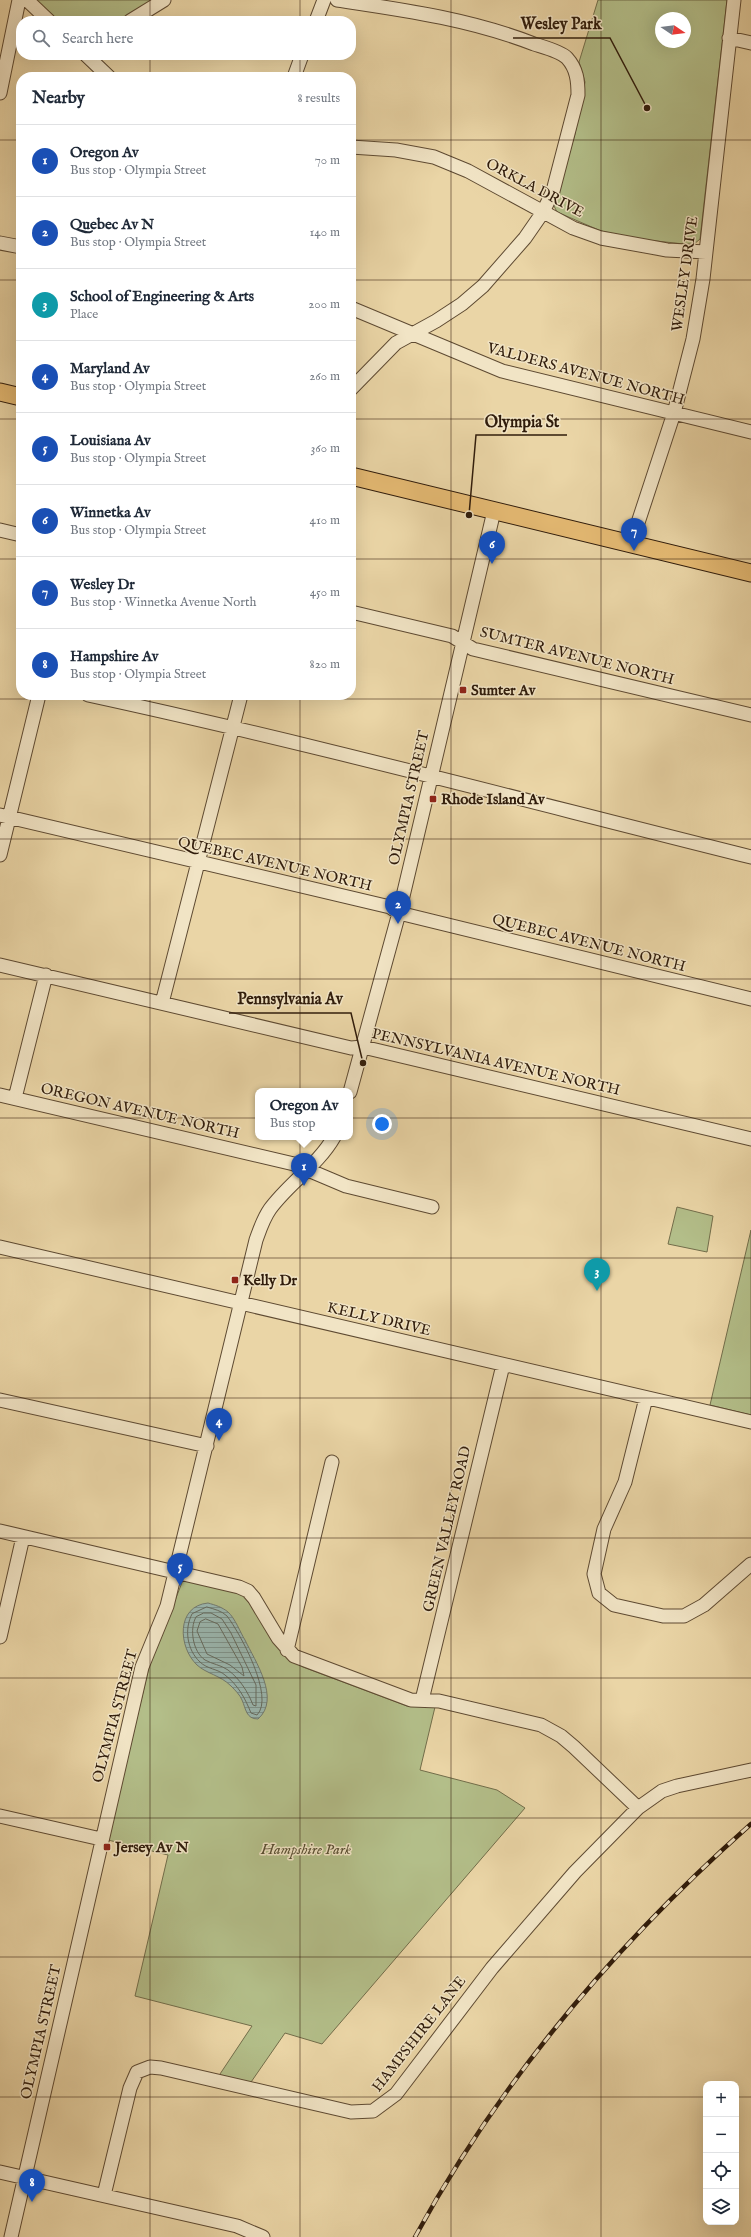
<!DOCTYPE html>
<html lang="en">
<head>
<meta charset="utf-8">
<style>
  :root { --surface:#fff; --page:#f6f6f7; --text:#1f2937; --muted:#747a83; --line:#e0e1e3; --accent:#8f2418 }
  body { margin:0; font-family:"IM FELL English",serif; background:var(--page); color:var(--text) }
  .controls { position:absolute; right:12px; bottom:12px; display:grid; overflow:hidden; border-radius:8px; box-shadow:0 4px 16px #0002 }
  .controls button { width:36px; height:36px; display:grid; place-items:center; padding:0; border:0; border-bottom:1px solid var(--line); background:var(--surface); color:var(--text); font:20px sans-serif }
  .compass { position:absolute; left:655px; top:12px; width:36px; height:36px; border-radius:50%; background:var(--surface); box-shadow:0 4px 16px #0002; rotate:103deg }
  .you { position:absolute; left:382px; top:1124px; width:14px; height:14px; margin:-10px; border:3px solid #fff; border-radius:50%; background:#1a73e8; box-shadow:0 0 0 6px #1a73e833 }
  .badge { display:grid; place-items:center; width:26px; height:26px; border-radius:50%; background:var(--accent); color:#fff; font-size:13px; font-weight:700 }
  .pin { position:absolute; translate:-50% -33px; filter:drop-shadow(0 1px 2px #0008) }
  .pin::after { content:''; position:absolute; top:21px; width:14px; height:12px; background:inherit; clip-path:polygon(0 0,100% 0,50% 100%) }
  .popup { position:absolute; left:255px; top:1088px; width:98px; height:52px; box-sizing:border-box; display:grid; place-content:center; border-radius:8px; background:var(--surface); filter:drop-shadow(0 1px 3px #0005); font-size:13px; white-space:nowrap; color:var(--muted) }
  .popup b { font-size:15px; color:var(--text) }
  .popup::after { content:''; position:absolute; left:50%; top:100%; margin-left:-8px; border:8px solid transparent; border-top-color:var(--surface) }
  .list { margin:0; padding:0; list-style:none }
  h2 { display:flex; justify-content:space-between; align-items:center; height:52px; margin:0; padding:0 16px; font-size:17px }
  h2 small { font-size:13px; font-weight:400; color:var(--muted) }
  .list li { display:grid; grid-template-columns:26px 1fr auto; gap:12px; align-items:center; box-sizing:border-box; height:72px; padding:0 16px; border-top:1px solid var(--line) }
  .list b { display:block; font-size:15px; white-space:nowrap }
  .list p { margin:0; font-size:13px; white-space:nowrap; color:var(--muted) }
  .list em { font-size:13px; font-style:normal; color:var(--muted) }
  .icon { flex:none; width:22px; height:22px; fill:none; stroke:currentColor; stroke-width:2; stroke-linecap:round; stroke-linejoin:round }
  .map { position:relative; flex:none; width:751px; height:2237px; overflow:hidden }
  .search { position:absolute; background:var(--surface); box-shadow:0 4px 16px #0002; left:16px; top:16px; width:340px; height:44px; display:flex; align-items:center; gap:10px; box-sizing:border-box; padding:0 14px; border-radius:16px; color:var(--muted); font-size:15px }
  .panel { position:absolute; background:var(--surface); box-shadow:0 4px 16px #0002; left:16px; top:72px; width:340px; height:628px; border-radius:16px }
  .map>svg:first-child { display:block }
</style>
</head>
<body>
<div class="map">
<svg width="751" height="2237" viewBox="0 0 751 2237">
  <defs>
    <pattern id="water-rules" width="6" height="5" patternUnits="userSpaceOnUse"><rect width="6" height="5" fill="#9ab7b0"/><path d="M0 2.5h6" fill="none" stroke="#7e948d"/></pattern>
  </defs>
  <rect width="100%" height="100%" fill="#ead5a6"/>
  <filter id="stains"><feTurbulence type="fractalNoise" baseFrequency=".005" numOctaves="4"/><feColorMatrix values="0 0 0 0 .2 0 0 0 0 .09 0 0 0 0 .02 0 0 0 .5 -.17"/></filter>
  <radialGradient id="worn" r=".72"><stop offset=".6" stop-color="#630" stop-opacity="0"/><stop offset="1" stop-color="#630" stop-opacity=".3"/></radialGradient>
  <path fill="#b3be89" stroke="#726d4a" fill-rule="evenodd" d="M 36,0 L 152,0 L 118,21 L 59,21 Z
    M 598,0 L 727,0 L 700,239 L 693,245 L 638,239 L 601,231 L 557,212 L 554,206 L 575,134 L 585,82 L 579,62 ZM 661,18 L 685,18 L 685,42 L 661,42 Z
    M 677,1207 L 713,1216 L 707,1252 L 668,1244 Z
    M 751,1230 L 751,1415 L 710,1405 Z
    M 183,1580 L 236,1592 L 244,1596 L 293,1661 L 303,1667 L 407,1706 L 435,1707 L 420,1770 L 497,1790 L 525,1808 L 322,2044 L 285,2033 L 249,2085 L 218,2077 L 252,2026 L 135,1996 L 168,1855 L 108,1840 L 149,1667 Z"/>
  <path fill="url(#water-rules)" stroke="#70796e" d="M 208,1603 C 215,1605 222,1607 228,1612 C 235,1618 240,1632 245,1640 C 255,1661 281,1699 258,1719 C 246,1719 246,1709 242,1700 C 240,1695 235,1690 231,1686 C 220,1675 207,1674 197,1665 C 178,1647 176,1606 208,1603 Z"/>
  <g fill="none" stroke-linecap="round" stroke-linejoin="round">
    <path stroke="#656a5e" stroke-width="1" d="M 207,1607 C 214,1609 222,1611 227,1616 C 240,1633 275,1697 257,1715 L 251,1713 C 245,1698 238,1685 225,1675 C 218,1669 207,1669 200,1662 C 187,1650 184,1629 192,1614 Z
      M 204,1613 L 211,1613 L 222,1619 L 231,1633 L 256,1685 L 256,1706 L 253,1705 C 248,1692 240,1679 228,1670 C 221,1665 212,1664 205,1660 C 193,1652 189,1629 196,1617 Z
      M 206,1619 L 218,1624 L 242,1667 L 244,1676 L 230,1665 L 207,1654 L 197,1631 L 200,1622 Z"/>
    <defs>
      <path id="minor" d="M 27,0 L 49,21
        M 337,0 C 404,10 470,19 534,44 C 543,47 560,51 567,58 C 577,69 578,81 578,95 L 553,191 L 543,212 L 525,238 L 483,286 L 462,304 L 436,321 L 396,343 L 351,389
        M 130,21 L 164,0
        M 316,21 L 324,0
        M 729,38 L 751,43
        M 86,55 L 109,77
        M 294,77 L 302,55
        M 0,93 L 19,0
        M 351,147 L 396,150 L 434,157 L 468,171 L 573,228 L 601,238 L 667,250 L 706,252
        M 0,243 L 21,247
        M 351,308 L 502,371 L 751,432
        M 0,530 L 21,535
        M 631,544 L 674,413 L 693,339 L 703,279 L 734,0
        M 351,612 L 452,636 L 473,649 L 751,715
        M 88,695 C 310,743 530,802 751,857
        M 0,815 L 390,907 L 399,913 L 751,999
        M 0,855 L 39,695
        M 0,965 L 351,1048 L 363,1047 L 751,1139
        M 162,1003 L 241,695
        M 350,1092 L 399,913 L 494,511
        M 0,1095 L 294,1164 L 346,1186 L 432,1207
        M 15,1098 L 46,975
        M 0,1247 L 751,1422
        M 646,1398 L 625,1482 L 604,1529 L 594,1574 L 599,1593 L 614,1605 L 663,1616 L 684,1616 L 704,1605 L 751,1564
        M 0,1400 L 207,1446
        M 0,1531 L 239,1587 L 248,1591 L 254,1598 L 278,1638 L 294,1656 L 411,1700 L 439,1701 L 541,1725 L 561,1736 L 574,1747 L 638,1808
        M 0,1637 L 23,1537
        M 287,1650 L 332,1462
        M 422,1700 L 503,1365
        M 0,1816 L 101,1839
        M 0,2172 L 237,2226 L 263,2237
        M 104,2195 L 130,2088 L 137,2072 L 150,2067 L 161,2068 L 351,2112 L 373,2111 L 396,2094 L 492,1968 L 575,1872 L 638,1808 L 662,1791 L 677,1786 L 751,1770
        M 11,2237 L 142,1667 L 167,1606 L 256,1240 C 260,1229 263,1219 270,1209 C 289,1183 318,1165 334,1137"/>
      <path id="major" d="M 0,392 L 21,397
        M 351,476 L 751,573"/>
    </defs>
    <use href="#minor" stroke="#5e4a32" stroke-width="15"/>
    <use href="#major" stroke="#301c0b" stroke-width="19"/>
    <use href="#minor" stroke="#f1e4c5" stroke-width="13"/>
    <use href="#major" stroke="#e5ba73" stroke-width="17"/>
    <defs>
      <path id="rail" d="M 415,2237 C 500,2081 618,1942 751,1824"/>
    </defs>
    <use href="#rail" stroke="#301c0b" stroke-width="4.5"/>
    <use href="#rail" stroke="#f1e4c5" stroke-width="3" stroke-dasharray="9" stroke-linecap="butt"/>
  </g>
  <path fill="none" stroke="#301c0b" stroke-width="1" stroke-opacity="0.55" d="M 150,0 L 150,21M 300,0 L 300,21M 451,0 L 451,2237M 601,0 L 601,2237M 150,55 L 150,77M 300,55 L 300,77M 0,140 L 21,140M 351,140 L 751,140M 0,280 L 21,280M 351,280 L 751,280M 0,419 L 21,419M 351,419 L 751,419M 0,559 L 21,559M 351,559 L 751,559M 150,695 L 150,2237M 300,695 L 300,2237M 0,699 L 751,699M 0,839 L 751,839M 0,979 L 751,979M 0,1118 L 751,1118M 0,1258 L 751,1258M 0,1398 L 751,1398M 0,1538 L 751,1538M 0,1678 L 751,1678M 0,1818 L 751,1818M 0,1957 L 751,1957M 0,2097 L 706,2097M 736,2097 L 751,2097"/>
  <g fill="#8f2418" stroke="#f1e4c5" stroke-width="1.5">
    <rect x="459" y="686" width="8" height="8" rx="2"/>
    <rect x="429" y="795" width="8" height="8" rx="2"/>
    <rect x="231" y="1276" width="8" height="8" rx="2"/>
    <rect x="103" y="1843" width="8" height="8" rx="2"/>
  </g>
  <g text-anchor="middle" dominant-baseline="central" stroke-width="3" stroke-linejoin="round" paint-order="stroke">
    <g font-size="15" fill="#301c0b" stroke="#f1e4c5">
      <text transform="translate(535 188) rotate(28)">ORKLA DRIVE</text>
      <text transform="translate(685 274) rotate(-82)">WESLEY DRIVE</text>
      <text transform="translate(586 374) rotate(15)">VALDERS AVENUE NORTH</text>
      <text transform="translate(577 656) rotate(14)">SUMTER AVENUE NORTH</text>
      <text transform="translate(409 798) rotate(-77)">OLYMPIA STREET</text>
      <text transform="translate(275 864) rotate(13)">QUEBEC AVENUE NORTH</text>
      <text transform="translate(589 943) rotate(14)">QUEBEC AVENUE NORTH</text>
      <text transform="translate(496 1062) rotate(13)">PENNSYLVANIA AVENUE NORTH</text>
      <text transform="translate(140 1111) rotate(13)">OREGON AVENUE NORTH</text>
      <text transform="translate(379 1319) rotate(13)">KELLY DRIVE</text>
      <text transform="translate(447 1529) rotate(-77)">GREEN VALLEY ROAD</text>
      <text transform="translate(115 1716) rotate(-75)">OLYMPIA STREET</text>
      <text transform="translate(41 2032) rotate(-77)">OLYMPIA STREET</text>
      <text transform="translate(419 2034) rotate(-52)">HAMPSHIRE LANE</text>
    </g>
    <g font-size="15" font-weight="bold" fill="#301c0b" stroke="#f1e4c5" text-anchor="start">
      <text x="471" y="690">Sumter Av</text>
      <text x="441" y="799">Rhode Island Av</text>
      <text x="243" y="1280">Kelly Dr</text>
      <text x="115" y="1847">Jersey Av N</text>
    </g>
    <g font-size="15" font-style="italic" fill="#574d31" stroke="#f1e4c5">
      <text x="306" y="1849">Hampshire Park</text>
    </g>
  </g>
  <path fill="none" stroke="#301c0b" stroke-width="1.5" d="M647 108L610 38H513M469 515L476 435H567M363 1063L351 1013H229"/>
  <g fill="#301c0b" stroke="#f1e4c5" stroke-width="1.5">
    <circle cx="647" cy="108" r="4"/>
    <circle cx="469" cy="515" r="4"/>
    <circle cx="363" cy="1063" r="4"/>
  </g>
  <g font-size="16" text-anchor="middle" font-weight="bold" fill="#301c0b" stroke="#f1e4c5" stroke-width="3" stroke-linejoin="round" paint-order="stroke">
    <text x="561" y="29">Wesley Park</text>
    <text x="522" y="427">Olympia St</text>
    <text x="290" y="1004">Pennsylvania Av</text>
  </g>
  <rect width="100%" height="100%" filter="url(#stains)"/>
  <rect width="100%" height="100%" fill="url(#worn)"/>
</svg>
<div class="controls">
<button>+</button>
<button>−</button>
<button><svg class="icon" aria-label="locate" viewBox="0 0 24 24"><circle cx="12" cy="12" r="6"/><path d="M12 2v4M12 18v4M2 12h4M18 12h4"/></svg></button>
<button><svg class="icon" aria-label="layers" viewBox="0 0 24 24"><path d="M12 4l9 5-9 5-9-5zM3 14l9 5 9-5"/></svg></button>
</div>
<svg class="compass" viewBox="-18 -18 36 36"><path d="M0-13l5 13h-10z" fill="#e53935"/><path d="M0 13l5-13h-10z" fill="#747a83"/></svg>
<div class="you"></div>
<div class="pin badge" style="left:304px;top:1186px;background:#1a4fb4">1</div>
<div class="popup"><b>Oregon Av</b>Bus stop</div>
<div class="pin badge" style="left:398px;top:924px;background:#1a4fb4">2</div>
<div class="pin badge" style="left:597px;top:1291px;background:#0f9aa8">3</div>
<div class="pin badge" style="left:219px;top:1441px;background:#1a4fb4">4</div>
<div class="pin badge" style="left:180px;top:1586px;background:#1a4fb4">5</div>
<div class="pin badge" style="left:492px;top:564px;background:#1a4fb4">6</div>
<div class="pin badge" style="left:634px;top:551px;background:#1a4fb4">7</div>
<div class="pin badge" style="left:32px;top:2202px;background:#1a4fb4">8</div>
<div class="search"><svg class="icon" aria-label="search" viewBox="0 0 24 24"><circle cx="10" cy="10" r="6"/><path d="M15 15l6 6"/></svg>Search here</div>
<section class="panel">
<h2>Nearby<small>8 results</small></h2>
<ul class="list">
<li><span class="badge" style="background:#1a4fb4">1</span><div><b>Oregon Av</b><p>Bus stop · Olympia Street</p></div><em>70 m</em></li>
<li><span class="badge" style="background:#1a4fb4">2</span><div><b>Quebec Av N</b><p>Bus stop · Olympia Street</p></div><em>140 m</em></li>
<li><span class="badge" style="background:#0f9aa8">3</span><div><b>School of Engineering &amp; Arts</b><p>Place</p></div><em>200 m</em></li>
<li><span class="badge" style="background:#1a4fb4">4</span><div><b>Maryland Av</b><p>Bus stop · Olympia Street</p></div><em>260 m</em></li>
<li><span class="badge" style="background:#1a4fb4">5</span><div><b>Louisiana Av</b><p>Bus stop · Olympia Street</p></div><em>360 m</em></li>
<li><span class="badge" style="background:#1a4fb4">6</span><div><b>Winnetka Av</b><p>Bus stop · Olympia Street</p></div><em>410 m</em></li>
<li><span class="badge" style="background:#1a4fb4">7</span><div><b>Wesley Dr</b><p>Bus stop · Winnetka Avenue North</p></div><em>450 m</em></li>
<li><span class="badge" style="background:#1a4fb4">8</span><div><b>Hampshire Av</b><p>Bus stop · Olympia Street</p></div><em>820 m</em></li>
</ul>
</section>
</div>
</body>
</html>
